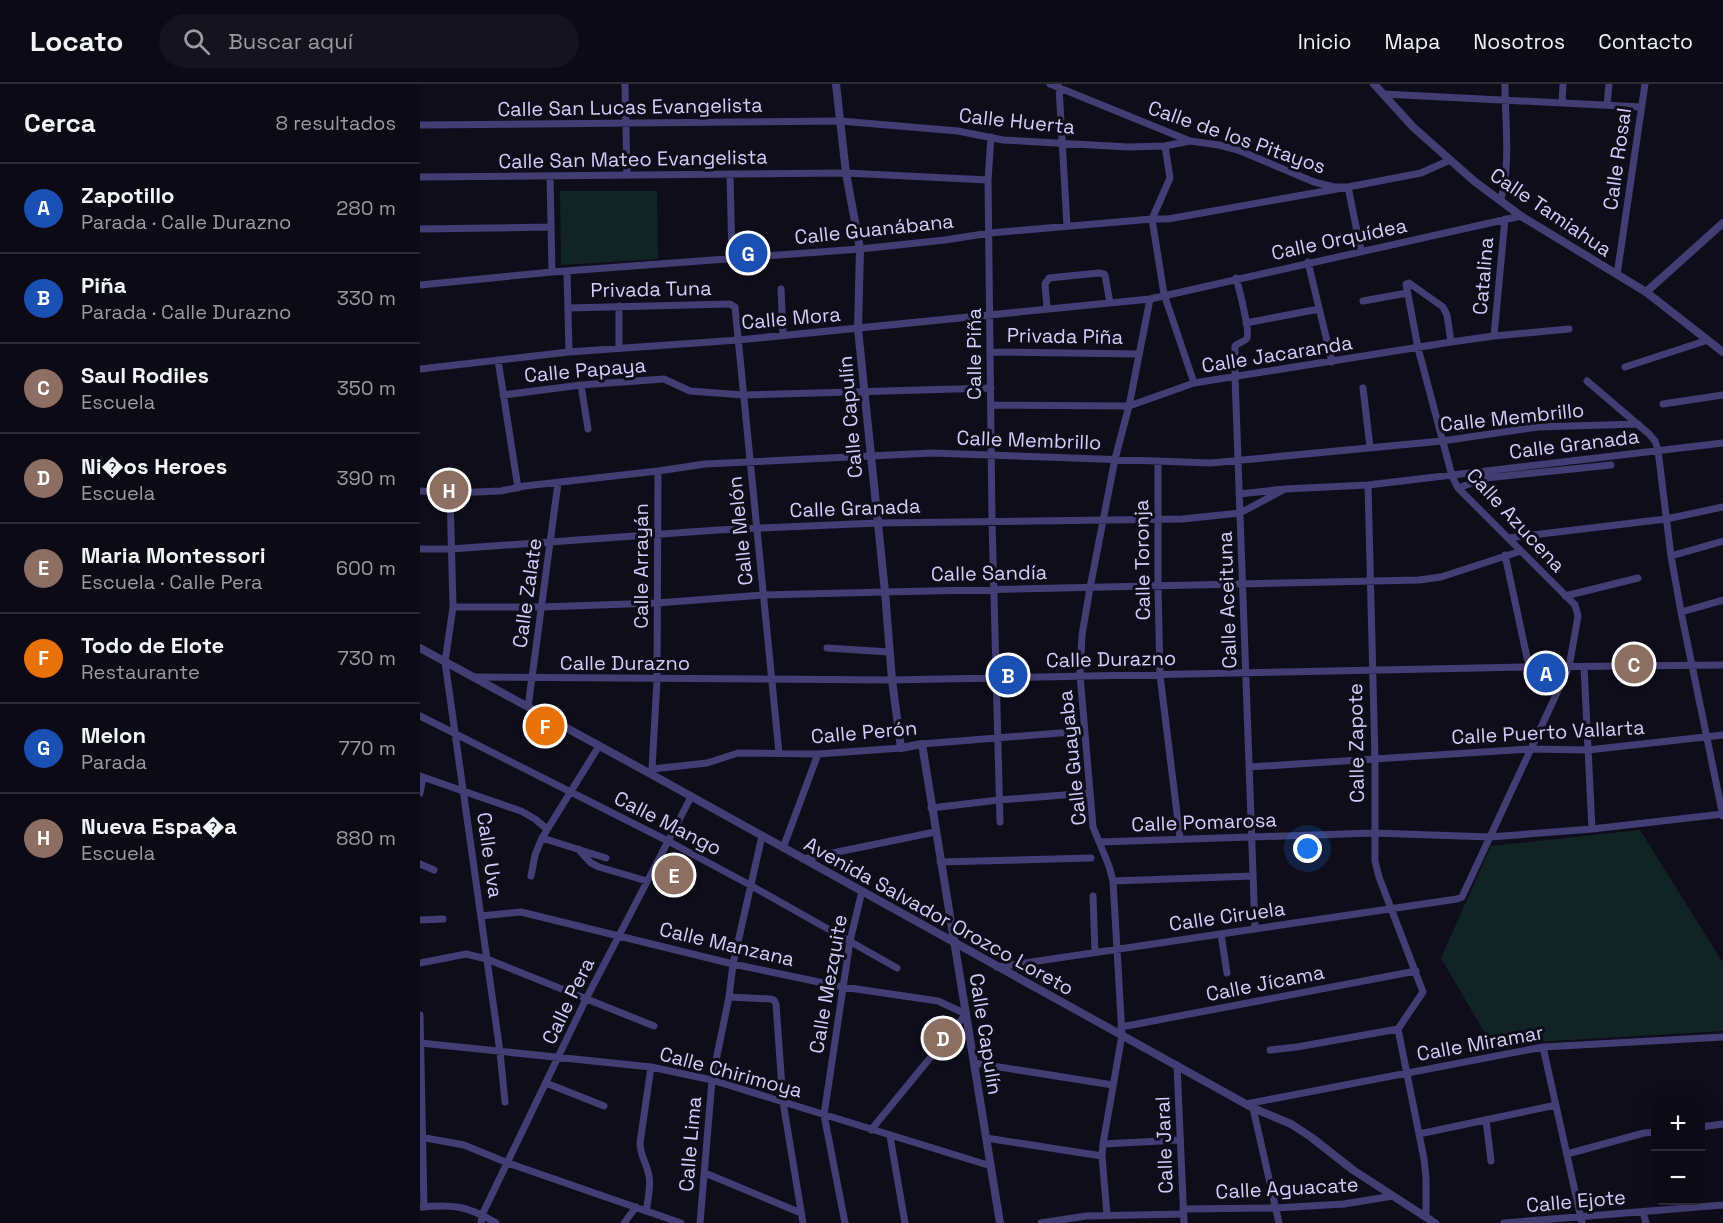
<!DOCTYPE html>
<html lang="es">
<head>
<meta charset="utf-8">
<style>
  :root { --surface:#0c0a14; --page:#15131d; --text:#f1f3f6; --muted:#9a9aa0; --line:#2c2b34; --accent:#0f766e }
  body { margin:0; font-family:"Space Grotesk",sans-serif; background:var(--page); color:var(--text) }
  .controls { position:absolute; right:18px; bottom:18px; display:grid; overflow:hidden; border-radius:12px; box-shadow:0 6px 24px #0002 }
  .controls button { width:54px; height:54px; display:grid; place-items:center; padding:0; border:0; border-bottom:2px solid var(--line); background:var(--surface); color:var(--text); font:30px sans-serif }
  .you { position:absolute; left:888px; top:765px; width:21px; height:21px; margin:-15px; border:4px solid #fff; border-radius:50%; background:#1a73e8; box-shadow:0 0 0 9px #1a73e833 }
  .badge { display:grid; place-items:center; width:39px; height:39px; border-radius:50%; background:var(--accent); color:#fff; font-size:20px; font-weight:700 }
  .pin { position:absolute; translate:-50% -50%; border:3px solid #fff; box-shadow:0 2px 6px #0006 }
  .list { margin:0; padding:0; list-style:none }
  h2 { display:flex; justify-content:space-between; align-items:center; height:78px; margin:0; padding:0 24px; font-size:26px }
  h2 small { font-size:20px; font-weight:400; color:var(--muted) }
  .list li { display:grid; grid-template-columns:39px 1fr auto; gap:18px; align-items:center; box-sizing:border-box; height:90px; padding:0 24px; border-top:2px solid var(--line) }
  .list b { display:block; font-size:22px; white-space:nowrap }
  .list p { margin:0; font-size:20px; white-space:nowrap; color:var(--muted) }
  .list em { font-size:20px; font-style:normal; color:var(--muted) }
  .icon { flex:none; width:33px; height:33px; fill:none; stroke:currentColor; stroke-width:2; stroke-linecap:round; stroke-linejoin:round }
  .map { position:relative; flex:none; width:1303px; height:1139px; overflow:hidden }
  header { display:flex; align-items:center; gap:36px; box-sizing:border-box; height:84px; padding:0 30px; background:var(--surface); border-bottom:2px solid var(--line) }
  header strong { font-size:28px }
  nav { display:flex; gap:33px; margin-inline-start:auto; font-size:21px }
  .search { width:420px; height:54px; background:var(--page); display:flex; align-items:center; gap:15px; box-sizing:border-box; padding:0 21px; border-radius:33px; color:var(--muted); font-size:22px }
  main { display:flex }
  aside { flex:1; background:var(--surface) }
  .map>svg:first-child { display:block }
</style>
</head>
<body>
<header>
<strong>Locato</strong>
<div class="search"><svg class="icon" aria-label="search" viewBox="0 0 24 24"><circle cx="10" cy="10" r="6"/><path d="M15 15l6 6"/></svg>Buscar aquí</div>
<nav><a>Inicio</a><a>Mapa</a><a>Nosotros</a><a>Contacto</a></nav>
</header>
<main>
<aside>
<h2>Cerca<small>8 resultados</small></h2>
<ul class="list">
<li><span class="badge" style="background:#1a4fb4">A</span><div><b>Zapotillo</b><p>Parada · Calle Durazno</p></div><em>280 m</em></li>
<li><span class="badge" style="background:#1a4fb4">B</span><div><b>Piña</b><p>Parada · Calle Durazno</p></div><em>330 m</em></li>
<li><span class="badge" style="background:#8d6e63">C</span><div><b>Saul Rodiles</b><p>Escuela</p></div><em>350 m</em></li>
<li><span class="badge" style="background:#8d6e63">D</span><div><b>Ni�os Heroes</b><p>Escuela</p></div><em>390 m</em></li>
<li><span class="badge" style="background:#8d6e63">E</span><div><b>Maria Montessori</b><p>Escuela · Calle Pera</p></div><em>600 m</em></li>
<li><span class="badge" style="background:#e8710a">F</span><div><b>Todo de Elote</b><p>Restaurante</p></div><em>730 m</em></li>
<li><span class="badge" style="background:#1a4fb4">G</span><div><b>Melon</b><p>Parada</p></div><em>770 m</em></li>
<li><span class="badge" style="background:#8d6e63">H</span><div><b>Nueva Espa�a</b><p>Escuela</p></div><em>880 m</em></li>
</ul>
</aside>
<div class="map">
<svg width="1303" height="1139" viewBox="0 0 1303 1139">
  <rect width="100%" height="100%" fill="#100d1b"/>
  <path fill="#112424" d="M 140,107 L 237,107 L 238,175 L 141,181 Z
    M 1220,746 L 1303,879 L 1303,947 L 1116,958 L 1075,966 L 1021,874 L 1071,762 Z"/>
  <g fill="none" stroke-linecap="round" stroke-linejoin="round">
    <path stroke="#423e74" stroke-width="7" d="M 205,0 L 207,91
      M 630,0 L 770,57 L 799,61 L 818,66 L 894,98 L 914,103 L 928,103 L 941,167
      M 639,3 L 647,142
      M 963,10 L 1221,23
      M 1142,19 L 1143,0
      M 1187,21 L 1189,0
      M 0,41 L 420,37 L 538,47 L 583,56 L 708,63 L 745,62 L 770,57
      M 571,53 L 568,96 L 572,437 L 580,738
      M 745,62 L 750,94 L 732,135 L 744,210 L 774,299
      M 310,90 L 312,175
      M 130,92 L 132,188
      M 0,93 L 426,89 L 568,96
      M 1081,115 C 1091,79 1085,38 1085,0
      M 0,145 L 131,143
      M 888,178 L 912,278
      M 147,188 L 149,268
      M 1197,191 L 1225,0
      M 816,194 C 819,204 830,247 827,254 C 826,257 818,259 815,262 L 815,293 L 835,845
      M 0,201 L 132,188 L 440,165 L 525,156 L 570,149 L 732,135 L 748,135 L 928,103 L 1001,89 L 1030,76
      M 361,205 L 363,251
      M 943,217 L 987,209
      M 199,222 L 199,264
      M 148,224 L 310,220 L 315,223 L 359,669
      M 627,224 L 625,200 L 629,194 L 679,189 L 684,190 L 685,191 L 690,219
      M 826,239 L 899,225
      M 1074,252 L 1085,135
      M 571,268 L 719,270
      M 78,276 L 98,404
      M 1205,283 L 1288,256
      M 0,285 L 149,268 L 318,256 L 730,215 L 1101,132
      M 1167,297 L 1229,350 L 1235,357 L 1238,366 L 1251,472 L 1261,528 L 1303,732
      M 161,301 L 168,345
      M 943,304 L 950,363
      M 83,311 L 161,301 L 244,295 L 270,307 L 323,311 L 571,304
      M 1243,320 L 1303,311
      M 571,321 L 709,322 L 774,299 L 1031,258 L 1074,252 L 1149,245
      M 738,377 L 738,503 L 740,591 L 760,754
      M 1038,404 L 1066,394 L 1191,381
      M 0,407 L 30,409 L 81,407 L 105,402 L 238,387 L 285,380 L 512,369 L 791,379 L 1022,357 L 1118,343 L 1218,340
      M 30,409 L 33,523 L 25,578 L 80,968 L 85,1018
      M 819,410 L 865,405 L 948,401 L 1303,359
      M 1088,454 L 1246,435 L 1303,423
      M 0,465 L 31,465 L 298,446 L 458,439 L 762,435 L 820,429 L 865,405
      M 1085,471 L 1109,583
      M 1251,472 L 1303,457
      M 1145,512 L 1218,494
      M 33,523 L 122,523 L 237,519 L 343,511 L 465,508 L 999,496 L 1021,493 L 1101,467
      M 1261,528 L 1303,516
      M 407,564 L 469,568
      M 1164,583 L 1172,745
      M 54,593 L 472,596 L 1109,583 L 1303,581
      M 108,623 L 138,399
      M 0,632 L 248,757 L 330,801 L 477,884
      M 502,660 L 665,647
      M 829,683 L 1110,665 L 1168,666 L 1303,651
      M 232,685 L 237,596 L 238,387
      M 231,687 L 232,685 L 287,679 L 318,669 L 398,670 L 481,664
      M 0,692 L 101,727 L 115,735 L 127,745
      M 0,709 L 3,693
      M 511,724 L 579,716 L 670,709
      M 122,754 L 186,774
      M 680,758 L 954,749 L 1070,753 L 1172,745 L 1303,730
      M 363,764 L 398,670
      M 158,765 L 171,779 L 179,783 L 227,797
      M 383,775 L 515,748
      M 520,778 L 671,774
      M 0,780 L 14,786
      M 111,792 L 115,771 L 122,754 L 179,662
      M 693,797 L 833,792
      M 673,812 L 675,868
      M 61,832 L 101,828 L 313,880 L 423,903 L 518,917 L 546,930 L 451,1046
      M 0,836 L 23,835
      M 801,850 L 807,889
      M 0,879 L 46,870 L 67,875 L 234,942
      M 577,883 L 1037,815 L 1042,813 L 1149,583 L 1158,532 L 1155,521 L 1038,404 L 1032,392 L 998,264 L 986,200 L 989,199 L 1023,223 L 1027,231 L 1031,258
      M 309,913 L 351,915 L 354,916 L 356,920 L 363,1018 L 383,1139
      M 0,931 L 4,1123
      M 701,943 L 996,887
      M 978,945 L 1004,1075 L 1006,1094 L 1006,1132
      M 0,959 L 231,983 L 292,996 L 571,1082
      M 1123,963 L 1162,1139
      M 850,966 L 877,963 L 978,945 L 1003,908 L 959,793 L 955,777 L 955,676 L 948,401
      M 554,979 L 693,1001
      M 757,981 L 764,1139
      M 126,999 L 184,1022
      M 826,1020 L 1123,963 L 1303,953
      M 833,1024 L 859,1139
      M 1066,1036 L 1071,1077
      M 1280,1043 L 1303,1040
      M 999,1050 L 1136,1021
      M 470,1052 L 485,1139
      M 0,1053 L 44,1061 L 88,1079 L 261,1139
      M 566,1054 L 682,1072
      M 683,1060 L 760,1056
      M 1147,1070 L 1224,1049 L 1236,1048
      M 285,1089 L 381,1129
      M 1,1123 C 33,1120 48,1122 76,1139
      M 763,1125 L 855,1124 L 924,1120 L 973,1112
      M 226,1127 C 228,1116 231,1104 229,1092 C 227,1080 220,1071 220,1059 L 231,983
      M 1223,1128 L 1226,1139
      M 687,1131 L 682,1072 L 683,1060 L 702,951 L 693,797 L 689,782 L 673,743 L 660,591 L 662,551 L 670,504 L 695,375 L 709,322 L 730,215
      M 61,1139 L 62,1131 L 166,915 L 271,713
      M 204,1139 L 216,1123
      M 280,1139 L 292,996 L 309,913 L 313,880 L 342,752
      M 425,1139 L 404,1031 L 430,857 L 442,807
      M 621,1139 L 666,1132 L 763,1130
      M 1084,1139 L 1303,1121"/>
    <path stroke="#423e74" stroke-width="8" d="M 416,0 L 426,89 L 440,165 L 438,245 L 465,508 L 472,596 L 481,664 L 502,660 L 580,1139
      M 954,0 L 993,43 L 1054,97 L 1101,132 L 1226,208 L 1303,268
      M 1226,208 L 1303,139
      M 0,564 L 229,689 L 833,1024 L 871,1040 L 891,1053 L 933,1086 L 1015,1139"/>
  </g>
  <g text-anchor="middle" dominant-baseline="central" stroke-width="6" stroke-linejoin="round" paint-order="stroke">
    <g font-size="20" fill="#d4cdf9" stroke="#100d1b">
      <text transform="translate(210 23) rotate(-1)">Calle San Lucas Evangelista</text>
      <text transform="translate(597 37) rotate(6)">Calle Huerta</text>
      <text transform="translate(817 53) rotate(19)">Calle de los Pitayos</text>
      <text transform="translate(213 75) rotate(-1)">Calle San Mateo Evangelista</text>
      <text transform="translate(1197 75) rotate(-82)">Calle Rosal</text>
      <text transform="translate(1131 128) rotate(34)">Calle Tamiahua</text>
      <text transform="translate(454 145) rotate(-6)">Calle Guanábana</text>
      <text transform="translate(919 155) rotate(-12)">Calle Orquídea</text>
      <text transform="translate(1063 192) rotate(-85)">Catalina</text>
      <text transform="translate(231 205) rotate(-1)">Privada Tuna</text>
      <text transform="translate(371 234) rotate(-5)">Calle Mora</text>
      <text transform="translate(645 252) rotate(1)">Privada Piña</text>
      <text transform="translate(554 270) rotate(-90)">Calle Piña</text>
      <text transform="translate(857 270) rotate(-9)">Calle Jacaranda</text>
      <text transform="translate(165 286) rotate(-5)">Calle Papaya</text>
      <text transform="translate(430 333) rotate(-95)">Calle Capulín</text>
      <text transform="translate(1092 333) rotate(-6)">Calle Membrillo</text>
      <text transform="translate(609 356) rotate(2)">Calle Membrillo</text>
      <text transform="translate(1154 360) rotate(-7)">Calle Granada</text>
      <text transform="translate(435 424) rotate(-2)">Calle Granada</text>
      <text transform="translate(1096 436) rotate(47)">Calle Azucena</text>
      <text transform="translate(320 447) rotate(-96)">Calle Melón</text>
      <text transform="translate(722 476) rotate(-91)">Calle Toronja</text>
      <text transform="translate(221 482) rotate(-90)">Calle Arrayán</text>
      <text transform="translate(569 489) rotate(-1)">Calle Sandía</text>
      <text transform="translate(107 509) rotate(-82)">Calle Zalate</text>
      <text transform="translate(807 516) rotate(-92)">Calle Aceituna</text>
      <text transform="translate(691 575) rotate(-1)">Calle Durazno</text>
      <text x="205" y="579">Calle Durazno</text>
      <text transform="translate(444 648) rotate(-5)">Calle Perón</text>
      <text transform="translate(1128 648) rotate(-3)">Calle Puerto Vallarta</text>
      <text transform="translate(936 659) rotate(-91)">Calle Zapote</text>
      <text transform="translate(652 674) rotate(-96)">Calle Guayaba</text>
      <text transform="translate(784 738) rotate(-2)">Calle Pomarosa</text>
      <text transform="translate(248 739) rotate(27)">Calle Mango</text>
      <text transform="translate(70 771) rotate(82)">Calle Uva</text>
      <text transform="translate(519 832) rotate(29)">Avenida Salvador Orozco Loreto</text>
      <text transform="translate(807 832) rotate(-8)">Calle Ciruela</text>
      <text transform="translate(307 860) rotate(13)">Calle Manzana</text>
      <text transform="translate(845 899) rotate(-11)">Calle Jícama</text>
      <text transform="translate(408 900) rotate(-80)">Calle Mezquite</text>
      <text transform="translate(148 917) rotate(-64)">Calle Pera</text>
      <text transform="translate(566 950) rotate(81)">Calle Capulín</text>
      <text transform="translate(1060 959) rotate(-10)">Calle Miramar</text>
      <text transform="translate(311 988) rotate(15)">Calle Chirimoya</text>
      <text transform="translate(270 1060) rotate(-85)">Calle Lima</text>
      <text transform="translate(744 1061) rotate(-92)">Calle Jaral</text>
      <text transform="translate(867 1104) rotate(-3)">Calle Aguacate</text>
      <text transform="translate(1156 1117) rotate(-5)">Calle Ejote</text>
    </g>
  </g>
</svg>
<div class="controls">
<button>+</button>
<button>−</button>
</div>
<div class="you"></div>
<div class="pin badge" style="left:1126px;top:589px;background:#1a4fb4">A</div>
<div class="pin badge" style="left:588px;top:591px;background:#1a4fb4">B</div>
<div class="pin badge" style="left:1214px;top:580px;background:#8d6e63">C</div>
<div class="pin badge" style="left:523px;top:954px;background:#8d6e63">D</div>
<div class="pin badge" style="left:254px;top:791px;background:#8d6e63">E</div>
<div class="pin badge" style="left:125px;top:642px;background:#e8710a">F</div>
<div class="pin badge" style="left:328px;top:169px;background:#1a4fb4">G</div>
<div class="pin badge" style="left:29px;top:406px;background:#8d6e63">H</div>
</div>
</main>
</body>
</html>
